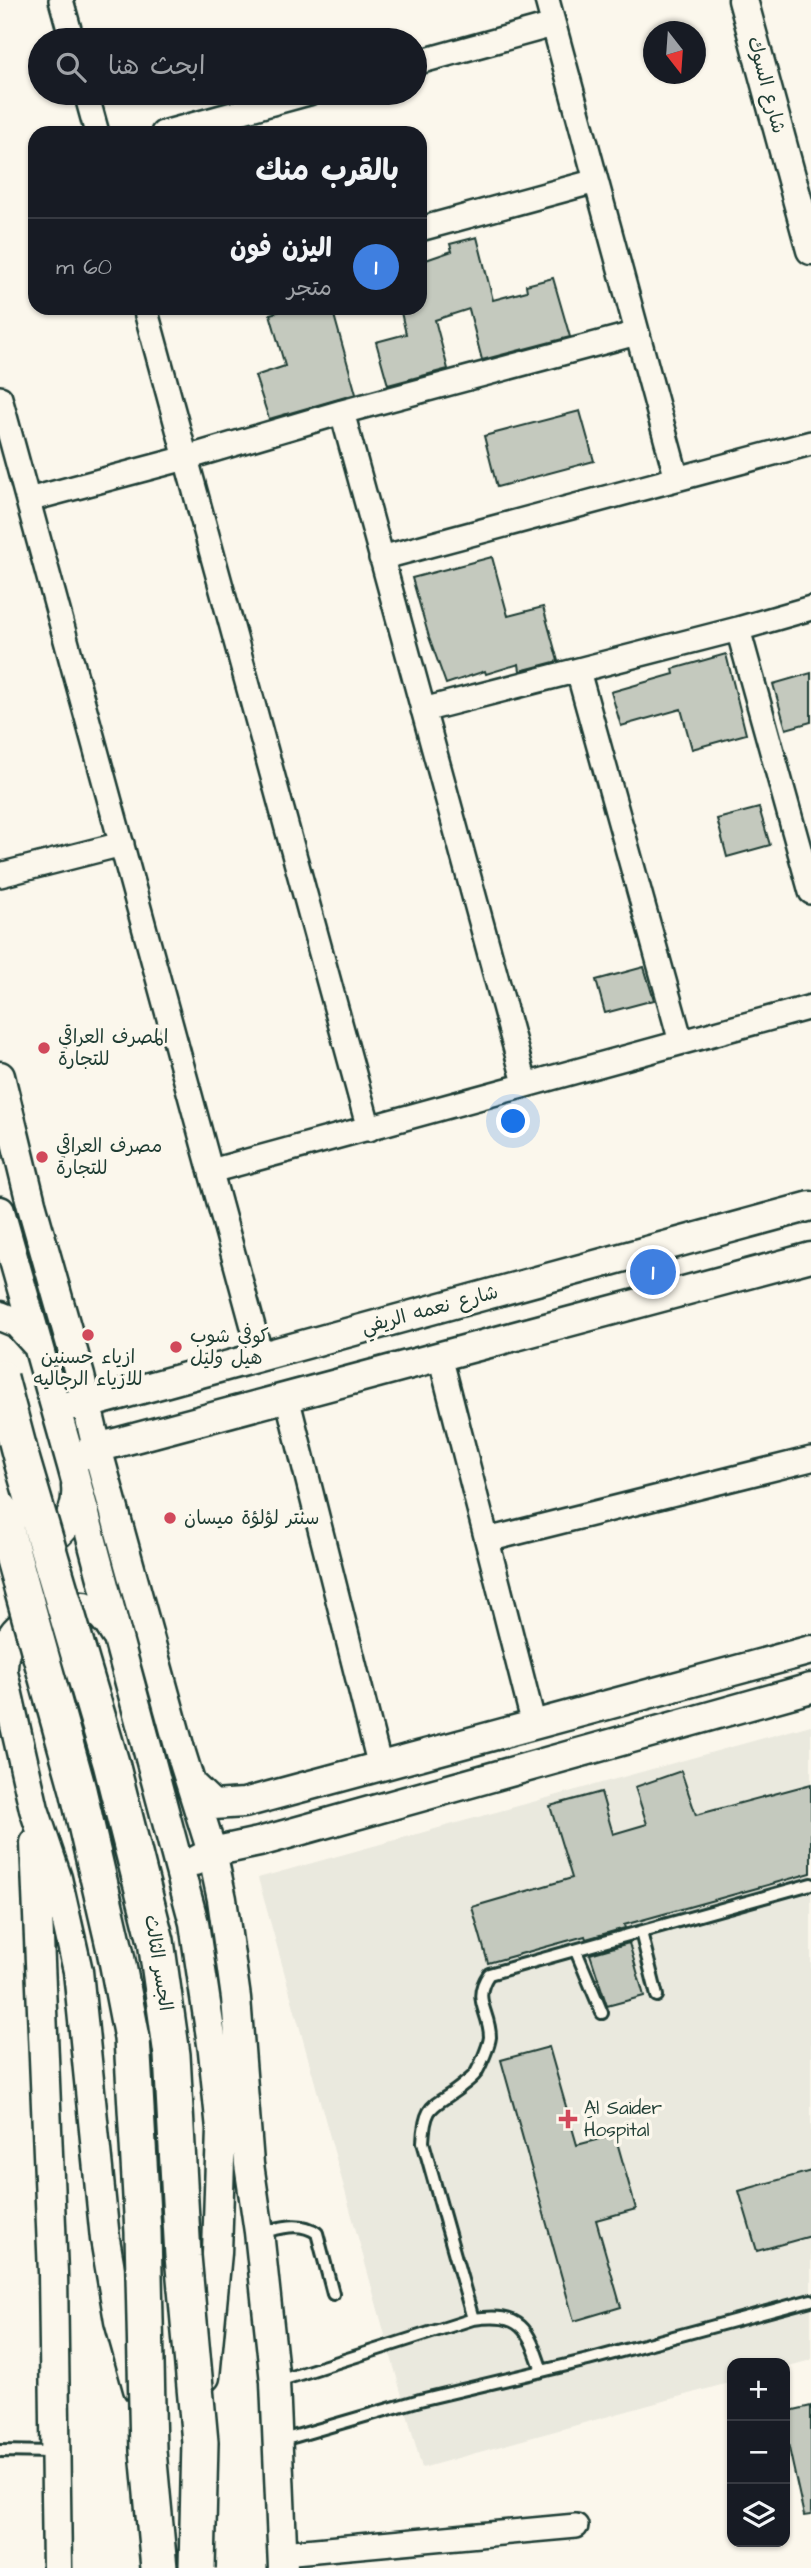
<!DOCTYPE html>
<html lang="ar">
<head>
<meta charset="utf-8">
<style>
  :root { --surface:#171b24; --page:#242831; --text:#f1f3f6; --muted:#9ea1a6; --line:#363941; --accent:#0f766e }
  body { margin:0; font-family:"Architects Daughter","Playpen Sans Arabic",sans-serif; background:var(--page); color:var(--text); direction:rtl }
  .controls { position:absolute; right:21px; bottom:21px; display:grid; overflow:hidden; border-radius:14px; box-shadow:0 2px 5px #0004 }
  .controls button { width:63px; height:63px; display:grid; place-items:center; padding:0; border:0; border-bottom:2px solid var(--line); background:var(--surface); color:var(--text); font:35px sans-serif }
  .compass { position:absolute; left:643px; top:21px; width:63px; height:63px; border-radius:50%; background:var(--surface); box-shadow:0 2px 5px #0004; rotate:163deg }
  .you { position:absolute; left:514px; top:1122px; width:24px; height:24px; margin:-18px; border:5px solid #fff; border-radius:50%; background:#1a73e8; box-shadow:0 0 0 10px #1a73e833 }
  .badge { display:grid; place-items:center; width:46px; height:46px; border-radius:50%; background:var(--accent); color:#fff; font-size:23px; font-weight:700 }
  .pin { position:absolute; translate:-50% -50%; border:4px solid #fff; box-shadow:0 2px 7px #0006 }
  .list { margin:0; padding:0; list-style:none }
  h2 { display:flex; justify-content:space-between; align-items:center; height:91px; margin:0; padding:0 28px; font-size:30px }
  h2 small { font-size:23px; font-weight:400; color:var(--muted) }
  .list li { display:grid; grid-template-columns:46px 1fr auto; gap:21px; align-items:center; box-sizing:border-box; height:98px; padding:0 28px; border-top:2px solid var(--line) }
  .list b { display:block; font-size:26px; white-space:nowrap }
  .list p { margin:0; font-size:23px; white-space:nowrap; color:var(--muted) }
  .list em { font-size:23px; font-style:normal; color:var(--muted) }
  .icon { flex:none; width:38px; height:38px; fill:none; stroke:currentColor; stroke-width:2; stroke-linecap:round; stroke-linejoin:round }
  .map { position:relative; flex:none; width:811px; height:2568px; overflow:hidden; direction:ltr }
  .search { position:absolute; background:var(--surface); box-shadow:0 2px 5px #0004; left:28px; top:28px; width:399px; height:77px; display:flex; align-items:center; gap:18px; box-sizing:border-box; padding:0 24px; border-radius:38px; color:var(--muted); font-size:26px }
  .panel { position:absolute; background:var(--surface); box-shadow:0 2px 5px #0004; left:28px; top:126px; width:399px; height:189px; border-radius:21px; direction:rtl }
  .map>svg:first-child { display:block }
</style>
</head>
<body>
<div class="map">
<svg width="811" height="2568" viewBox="0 0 811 2568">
  <rect width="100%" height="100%" fill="#fbf7ec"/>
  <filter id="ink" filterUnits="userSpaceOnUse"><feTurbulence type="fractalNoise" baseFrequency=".0143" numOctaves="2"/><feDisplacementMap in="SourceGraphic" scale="14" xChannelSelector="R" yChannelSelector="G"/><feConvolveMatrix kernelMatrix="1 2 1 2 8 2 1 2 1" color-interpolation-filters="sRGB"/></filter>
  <g filter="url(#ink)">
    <path fill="#eae9de" d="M 811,1725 L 811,2360 L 785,2367 L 785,2363 L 732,2363 L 732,2382 L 422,2468 L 258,1878 Z"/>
    <path fill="#c4c9be" stroke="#1f3d34" stroke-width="2" d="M 477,237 L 493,300 L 527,291 L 526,285 L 553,278 L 570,337 L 482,360 L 469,309 L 435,320 L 448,369 L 388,385 L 376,342 L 406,334 L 400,308 L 420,308 L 420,262 L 452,251 L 450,244 Z
      M 291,308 L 332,308 L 356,394 L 269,419 L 255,376 L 285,366 L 270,314 Z
      M 580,411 L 594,461 L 497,487 L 484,436 Z
      M 492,557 L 508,616 L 543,607 L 558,661 L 520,671 L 519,664 L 486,674 L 485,671 L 446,684 L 429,637 L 412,578 Z
      M 726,654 L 746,734 L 692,749 L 681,709 L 621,726 L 611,692 L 674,674 L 673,669 Z
      M 811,673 L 811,722 L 786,729 L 773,684 Z
      M 759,808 L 770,845 L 727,857 L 717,819 Z
      M 644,967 L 654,1000 L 605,1013 L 596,980 Z
      M 681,1771 L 696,1815 L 811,1784 L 811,1873 L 624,1925 L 625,1928 L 586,1939 L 585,1936 L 488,1963 L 472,1907 L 572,1878 L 550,1806 L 601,1792 L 613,1834 L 647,1824 L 635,1787 Z
      M 629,1943 L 644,1996 L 607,2006 L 590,1954 Z
      M 549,2047 L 577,2145 L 615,2135 L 636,2209 L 596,2220 L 621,2307 L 574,2321 L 501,2060 Z
      M 811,2171 L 811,2236 L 757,2251 L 739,2191 Z
      M 811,2406 L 811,2515 L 804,2516 L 785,2430 L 785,2412 Z"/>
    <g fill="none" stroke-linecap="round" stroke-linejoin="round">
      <defs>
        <path id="service" d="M 641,1932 L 657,1996
          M 576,1951 L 602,2013
          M 262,2232 C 281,2228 300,2221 317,2233 L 333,2294
          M 473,2319 C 523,2312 528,2329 542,2371
          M 275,2382 L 473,2319 L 423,2142 C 425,2099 436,2108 464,2084 C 468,2081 473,2077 476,2073 C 481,2064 489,2046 490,2037 C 490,2011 471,2000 489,1974 L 811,1884
          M 279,2441 L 420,2400 L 588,2360 L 811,2300
          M 0,2451 L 53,2452"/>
        <path id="minor" d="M 61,0 L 72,40
          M 547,0 L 677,479
          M 415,63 L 553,25
          M 86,93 L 97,133
          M 163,133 L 309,93
          M 420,229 L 596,181
          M 145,308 L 369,1129
          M 0,398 L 261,1356
          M 342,412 L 525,1083
          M 28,500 L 186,458 L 342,412 L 637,333
          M 381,558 L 811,443
          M 738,629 L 811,892
          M 578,671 L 681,1042
          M 423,710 L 738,629 L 811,608
          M 0,875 L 122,844
          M 211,1171 L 811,1007
          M 440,1356 L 534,1725
          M 287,1397 L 380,1767
          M 487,1540 L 811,1459
          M 283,2553 L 576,2526"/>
        <path id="tertiary" d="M 743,0 L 811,250
          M 0,1076 L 31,1203 L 80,1376 L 97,1448 L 181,1753 L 212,1852 L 222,1899 L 236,1998 L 249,2164 L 259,2232 L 275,2382 L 283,2568
          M 0,1211 L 72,1466 L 194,1923 L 213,2051 L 221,2129 L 217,2253 L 205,2377
          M 0,1316 L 17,1323 L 35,1343
          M 71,1405 L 87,1404 L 811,1206
          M 80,1456 L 97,1448 L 811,1257
          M 31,1550 C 58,1540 79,1518 76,1486
          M 0,1659 L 34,1809 L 57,1878 L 78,1971 L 105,2239 L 119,2321 L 138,2389
          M 3,1668 C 3,1632 28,1614 61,1608 C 70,1606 81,1604 88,1607 C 100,1612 109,1623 115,1634
          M 193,1786 L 213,1805 L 244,1803 L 811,1650
          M 35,1843 L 53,2273 L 57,2568
          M 195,1861 L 212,1852 L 259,1842 L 811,1688"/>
      </defs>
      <use href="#service" stroke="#1f3d34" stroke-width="16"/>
      <use href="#minor" stroke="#1f3d34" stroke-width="28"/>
      <use href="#tertiary" stroke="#1f3d34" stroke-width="33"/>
      <use href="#service" stroke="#fbf7ec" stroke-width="10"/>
      <use href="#minor" stroke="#fbf7ec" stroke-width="23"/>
      <use href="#tertiary" stroke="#fbf7ec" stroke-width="28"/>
      <defs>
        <path id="primary-bridge" d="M 0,1378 L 22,1461 L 111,1763 L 156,1941 L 172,2055 L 183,2256 L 200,2442 L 197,2568
          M 0,1509 L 78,1790 L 115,1950 L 132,2038 L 143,2232 L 148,2451 L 159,2568"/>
      </defs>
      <use href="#primary-bridge" stroke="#1f3d34" stroke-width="40" stroke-linecap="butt"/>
      <use href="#primary-bridge" stroke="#fbf7ec" stroke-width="35"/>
    </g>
  </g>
  <g fill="#d1495b" stroke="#fbf7ec" stroke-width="2.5">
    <circle cx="44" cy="1048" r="7"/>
    <circle cx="42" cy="1157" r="7"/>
    <circle cx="88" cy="1335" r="7"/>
    <circle cx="176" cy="1347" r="7"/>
    <circle cx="170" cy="1518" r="7"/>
    <path d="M564.5 2108.5h7v7h7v7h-7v7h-7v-7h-7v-7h7z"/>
  </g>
  <g text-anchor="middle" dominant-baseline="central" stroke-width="7" stroke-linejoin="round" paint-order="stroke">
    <g font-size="19" fill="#1f3d34" stroke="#fbf7ec">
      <text transform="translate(766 85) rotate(75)">شارع السوك</text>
      <text transform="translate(430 1310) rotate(-15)">شارع نعمه الريفي</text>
      <text transform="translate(158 1963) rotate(81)">الجسر الثالث</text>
    </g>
    <g font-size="19" fill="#1f3d34" stroke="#fbf7ec" text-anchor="start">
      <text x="58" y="1037">المصرف العراقي<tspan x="58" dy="22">للتجارة</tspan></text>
      <text x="56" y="1146">مصرف العراقي<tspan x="56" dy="22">للتجارة</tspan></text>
      <text x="190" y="1336">كوفي شوب<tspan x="190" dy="22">هيل وليل</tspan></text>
      <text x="88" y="1357" text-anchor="middle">ازياء حسنين<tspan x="88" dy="22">للازياء الرجاليه</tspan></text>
      <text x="184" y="1518">سنتر لؤلؤة ميسان</text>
      <text x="584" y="2108">ِAl Saider<tspan x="584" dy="22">Hospital</tspan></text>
    </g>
  </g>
</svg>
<div class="controls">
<button>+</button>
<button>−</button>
<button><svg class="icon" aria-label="layers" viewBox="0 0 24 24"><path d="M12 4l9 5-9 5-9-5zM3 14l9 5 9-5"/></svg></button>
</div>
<svg class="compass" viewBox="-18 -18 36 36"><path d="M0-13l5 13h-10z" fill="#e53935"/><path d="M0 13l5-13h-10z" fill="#9ea1a6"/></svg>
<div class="you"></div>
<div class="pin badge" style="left:653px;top:1272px;background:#3f7fe0">1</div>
<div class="search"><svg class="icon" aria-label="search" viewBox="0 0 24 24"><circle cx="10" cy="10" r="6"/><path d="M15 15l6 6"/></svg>ابحث هنا</div>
<section class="panel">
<h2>بالقرب منك<small></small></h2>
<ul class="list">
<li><span class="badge" style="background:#3f7fe0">1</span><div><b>اليزن فون</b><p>متجر</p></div><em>60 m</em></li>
</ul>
</section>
</div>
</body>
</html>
